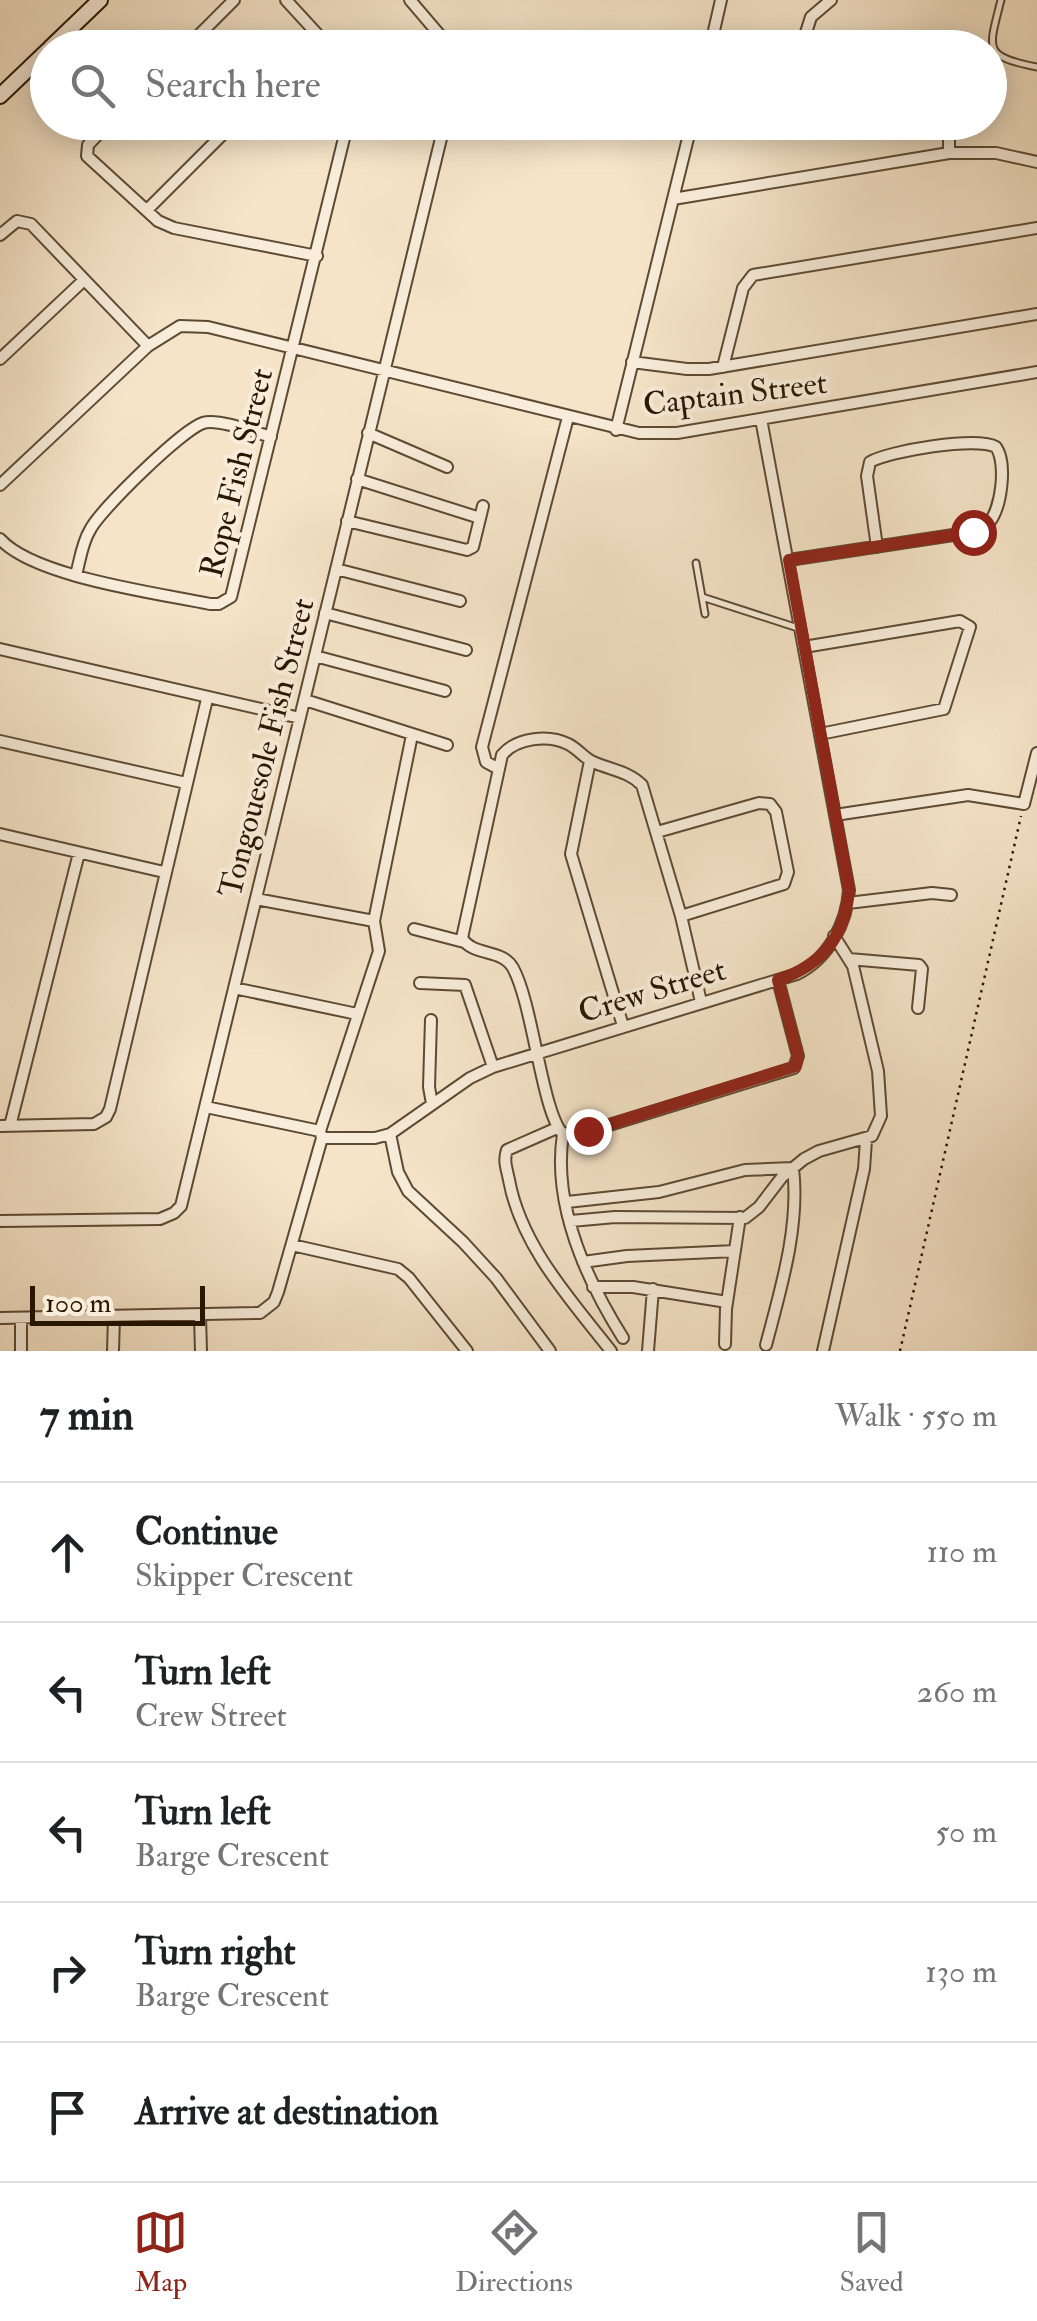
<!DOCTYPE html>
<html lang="en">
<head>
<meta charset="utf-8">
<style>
  :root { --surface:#fff; --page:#f6f6f6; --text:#202124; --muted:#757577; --line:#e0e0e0; --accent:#8f2418 }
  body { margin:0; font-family:"IM FELL Double Pica",serif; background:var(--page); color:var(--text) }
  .scale { position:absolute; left:30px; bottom:25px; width:175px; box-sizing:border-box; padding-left:10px; border:5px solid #2a1701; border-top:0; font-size:28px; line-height:35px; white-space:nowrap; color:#2a1701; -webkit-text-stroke:8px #f8eddb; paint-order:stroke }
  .stop { position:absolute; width:30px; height:30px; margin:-22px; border:8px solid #8f2418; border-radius:50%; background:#fff }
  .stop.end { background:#8f2418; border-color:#fff; box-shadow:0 2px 10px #0008 }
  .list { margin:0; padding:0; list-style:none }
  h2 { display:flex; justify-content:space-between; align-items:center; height:130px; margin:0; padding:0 40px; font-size:42px }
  h2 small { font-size:32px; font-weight:400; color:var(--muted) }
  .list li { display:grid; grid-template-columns:65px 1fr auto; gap:30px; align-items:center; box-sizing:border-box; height:140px; padding:0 40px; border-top:2px solid var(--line) }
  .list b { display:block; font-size:38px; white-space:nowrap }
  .list p { margin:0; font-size:32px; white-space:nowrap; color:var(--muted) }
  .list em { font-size:32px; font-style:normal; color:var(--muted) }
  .icon { flex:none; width:55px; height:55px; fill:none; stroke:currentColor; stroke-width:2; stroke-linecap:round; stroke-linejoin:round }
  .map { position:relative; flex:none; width:1037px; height:1351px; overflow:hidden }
  .search { position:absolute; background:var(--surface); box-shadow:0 5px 25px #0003; left:30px; right:30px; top:30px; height:110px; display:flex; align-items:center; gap:25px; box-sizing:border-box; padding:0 35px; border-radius:55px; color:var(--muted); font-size:38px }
  .sheet { height:830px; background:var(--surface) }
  nav { display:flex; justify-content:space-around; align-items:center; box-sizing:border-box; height:140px; border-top:2px solid var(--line); background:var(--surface); font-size:28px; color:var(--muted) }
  nav a { display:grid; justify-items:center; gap:5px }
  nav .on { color:var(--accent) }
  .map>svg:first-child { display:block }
</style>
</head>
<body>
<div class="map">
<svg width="1037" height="1351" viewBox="0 0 1037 1351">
  <rect width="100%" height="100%" fill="#f5e4c8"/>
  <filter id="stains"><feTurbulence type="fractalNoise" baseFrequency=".002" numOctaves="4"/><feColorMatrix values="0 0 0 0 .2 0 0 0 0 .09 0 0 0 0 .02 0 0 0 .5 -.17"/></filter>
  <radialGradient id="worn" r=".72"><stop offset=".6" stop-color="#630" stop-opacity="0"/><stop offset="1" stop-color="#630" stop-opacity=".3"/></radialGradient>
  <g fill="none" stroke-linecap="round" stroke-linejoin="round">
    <defs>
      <path id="lane" d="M 1001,0 C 988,51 983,56 1037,67
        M 696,563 L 702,597 L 798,628
        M 702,597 L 705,614"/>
      <path id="street" d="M 286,0 L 330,48
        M 410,0 L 451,48
        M 186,48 L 234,0
        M 710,48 L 721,0
        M 801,48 L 811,17 L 831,0
        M 110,122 L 88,145 L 87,156 L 158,221 L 174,228 L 317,256
        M 949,122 L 949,153
        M 673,199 L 949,153 L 996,153 L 1037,162
        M 147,210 L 235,122
        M 0,235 L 17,221 L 31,224 L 148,346
        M 0,359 L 84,280
        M 632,362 L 687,369 L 709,369 L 1037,314
        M 723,367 L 743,288 L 753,275 L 1037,228
        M 616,430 L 692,122
        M 368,433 L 447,467
        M 357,479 L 480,518
        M 0,485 L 148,346 L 180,326 L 208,327 L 639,433 L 677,433 L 1037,372
        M 347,521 L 467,550 L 473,547 L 483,506
        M 0,539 C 34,577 157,593 210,604 L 219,604 L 231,597 L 348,122
        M 789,560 L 973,532 C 979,530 983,530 987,525 C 1002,510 1007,463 996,447 C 977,436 889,451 870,462 L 867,476 L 877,547
        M 336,569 L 460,601
        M 76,575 C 80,560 82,543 90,530 C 100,510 182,430 203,423 C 217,418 255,432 271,437
        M 325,613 L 466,650
        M 804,647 L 960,621 L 970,627 L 944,709 L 820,734
        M 0,649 L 300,718
        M 315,656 L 445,691
        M 305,700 L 447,745
        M 0,741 L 186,783
        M 590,761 L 571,854 L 623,1026
        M 499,769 L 486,762 L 482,747 L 568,417
        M 835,815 L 968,795 L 1024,804 L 1037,753
        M 657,832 L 759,803 L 770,804 L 776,812 L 788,872 L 784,884 L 681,916
        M 0,834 L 164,872
        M 256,899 L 374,921 L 412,735
        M 848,903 L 932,893 L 951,895
        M 414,929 L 464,942
        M 849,959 L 919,965 L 922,969 L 918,1008
        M 420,983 L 465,985 L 493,1067
        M 234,988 L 357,1014
        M 701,1002 L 681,916 L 642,785 C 628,771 611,770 593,762 C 584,758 577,748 568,744 C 548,734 516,738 502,755 L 462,938 C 473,957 502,948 513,968 C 533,1004 542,1113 563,1134 L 593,1130 L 794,1068 L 798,1056 L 778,980
        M 431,1020 L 429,1087 L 432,1104
        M 206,1107 L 320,1131
        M 0,1126 L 94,1124 L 106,1117 L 110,1109 L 207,699
        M 10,1126 L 79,853
        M 557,1128 L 507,1150 C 503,1161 507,1169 509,1180 C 521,1246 571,1300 611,1351
        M 390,1134 L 398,1172 L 408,1191 L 463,1242 L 496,1278 L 550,1351
        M 563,1134 C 552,1205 586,1279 623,1338
        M 322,1138 L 375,1138 L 390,1134 L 470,1078 L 493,1067 L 797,974 C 828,959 847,923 849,890 L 761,419
        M 567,1202 L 659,1192 L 745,1170 L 792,1168
        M 0,1221 L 160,1219 L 174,1213 L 181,1206 L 445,122
        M 571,1221 L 615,1217 L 745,1218 L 759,1207 L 782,1177 L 804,1159 L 819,1151 L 872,1136 L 881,1116 L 878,1071 L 853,966 L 834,936
        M 292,1245 L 398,1269 L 409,1278 L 467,1351
        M 583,1262 L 627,1256 L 735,1251
        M 593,1287 L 633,1287 L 727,1302
        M 200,1316 L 201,1351
        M 0,1318 L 260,1313 L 274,1302 L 278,1292 L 322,1138 L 320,1131 L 379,951 L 374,921
        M 21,1318 L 21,1351
        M 725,1344 L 726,1309 L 740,1217
        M 766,1345 C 781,1288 800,1226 793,1168
        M 113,1351 L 114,1317
        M 648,1351 L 653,1289
        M 823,1351 L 864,1169 L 866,1140"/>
      <path id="secondary" d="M 50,48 L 100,0
        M 0,96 L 48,50"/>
    </defs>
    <use href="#lane" stroke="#5d4a33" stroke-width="9"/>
    <use href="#street" stroke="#5d4a33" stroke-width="14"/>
    <use href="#secondary" stroke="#2a1701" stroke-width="18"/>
    <path stroke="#2a1701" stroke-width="2.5" stroke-dasharray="2.5 5" stroke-linecap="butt" d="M 900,1351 L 1021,816"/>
    <use href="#lane" stroke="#f8eddb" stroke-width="5"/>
    <use href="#street" stroke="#f8eddb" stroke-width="10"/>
    <use href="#secondary" stroke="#f8eddb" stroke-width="14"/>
  </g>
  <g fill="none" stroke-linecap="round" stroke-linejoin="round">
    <path stroke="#8f2418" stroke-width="12" d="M 588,1131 L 796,1066 L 798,1056 L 778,980 C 822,965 845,937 849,890 L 789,560 L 973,532"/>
  </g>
  <g text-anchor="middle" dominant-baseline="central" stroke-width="8" stroke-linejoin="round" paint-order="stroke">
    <g font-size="32" fill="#2a1701" stroke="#f8eddb">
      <text transform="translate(735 394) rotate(-7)">Captain Street</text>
      <text transform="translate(237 473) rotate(-76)">Rope Fish Street</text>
      <text transform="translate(267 748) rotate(-76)">Tongouesole Fish Street</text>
      <text transform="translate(652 991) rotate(-17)">Crew Street</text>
    </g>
  </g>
  <rect width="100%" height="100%" filter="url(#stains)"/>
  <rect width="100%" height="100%" fill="url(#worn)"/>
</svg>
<div class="scale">100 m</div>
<div class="stop" style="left:973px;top:532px"></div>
<div class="stop end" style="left:588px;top:1131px"></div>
<div class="search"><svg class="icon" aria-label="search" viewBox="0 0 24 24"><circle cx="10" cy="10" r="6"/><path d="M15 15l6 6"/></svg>Search here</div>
</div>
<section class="sheet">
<h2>7 min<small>Walk · 550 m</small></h2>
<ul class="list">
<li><svg class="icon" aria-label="ahead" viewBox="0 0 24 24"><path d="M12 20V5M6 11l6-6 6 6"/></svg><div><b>Continue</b><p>Skipper Crescent</p></div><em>110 m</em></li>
<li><svg class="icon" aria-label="left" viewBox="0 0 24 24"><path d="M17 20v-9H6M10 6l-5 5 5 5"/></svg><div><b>Turn left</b><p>Crew Street</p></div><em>260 m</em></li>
<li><svg class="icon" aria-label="left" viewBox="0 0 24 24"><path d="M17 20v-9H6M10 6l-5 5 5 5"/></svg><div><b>Turn left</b><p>Barge Crescent</p></div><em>50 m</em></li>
<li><svg class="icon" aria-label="right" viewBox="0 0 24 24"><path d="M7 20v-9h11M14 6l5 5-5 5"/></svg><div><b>Turn right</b><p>Barge Crescent</p></div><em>130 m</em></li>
<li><svg class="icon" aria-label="arrive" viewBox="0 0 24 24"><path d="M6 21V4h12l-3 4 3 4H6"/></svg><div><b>Arrive at destination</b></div></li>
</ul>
</section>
<nav>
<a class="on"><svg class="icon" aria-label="map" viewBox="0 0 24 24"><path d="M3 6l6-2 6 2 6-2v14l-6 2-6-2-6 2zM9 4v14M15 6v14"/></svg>Map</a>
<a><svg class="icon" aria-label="directions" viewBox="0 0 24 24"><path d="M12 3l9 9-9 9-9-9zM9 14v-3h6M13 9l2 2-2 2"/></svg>Directions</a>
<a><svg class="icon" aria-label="saved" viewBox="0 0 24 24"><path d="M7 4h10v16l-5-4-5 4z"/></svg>Saved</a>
</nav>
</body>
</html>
